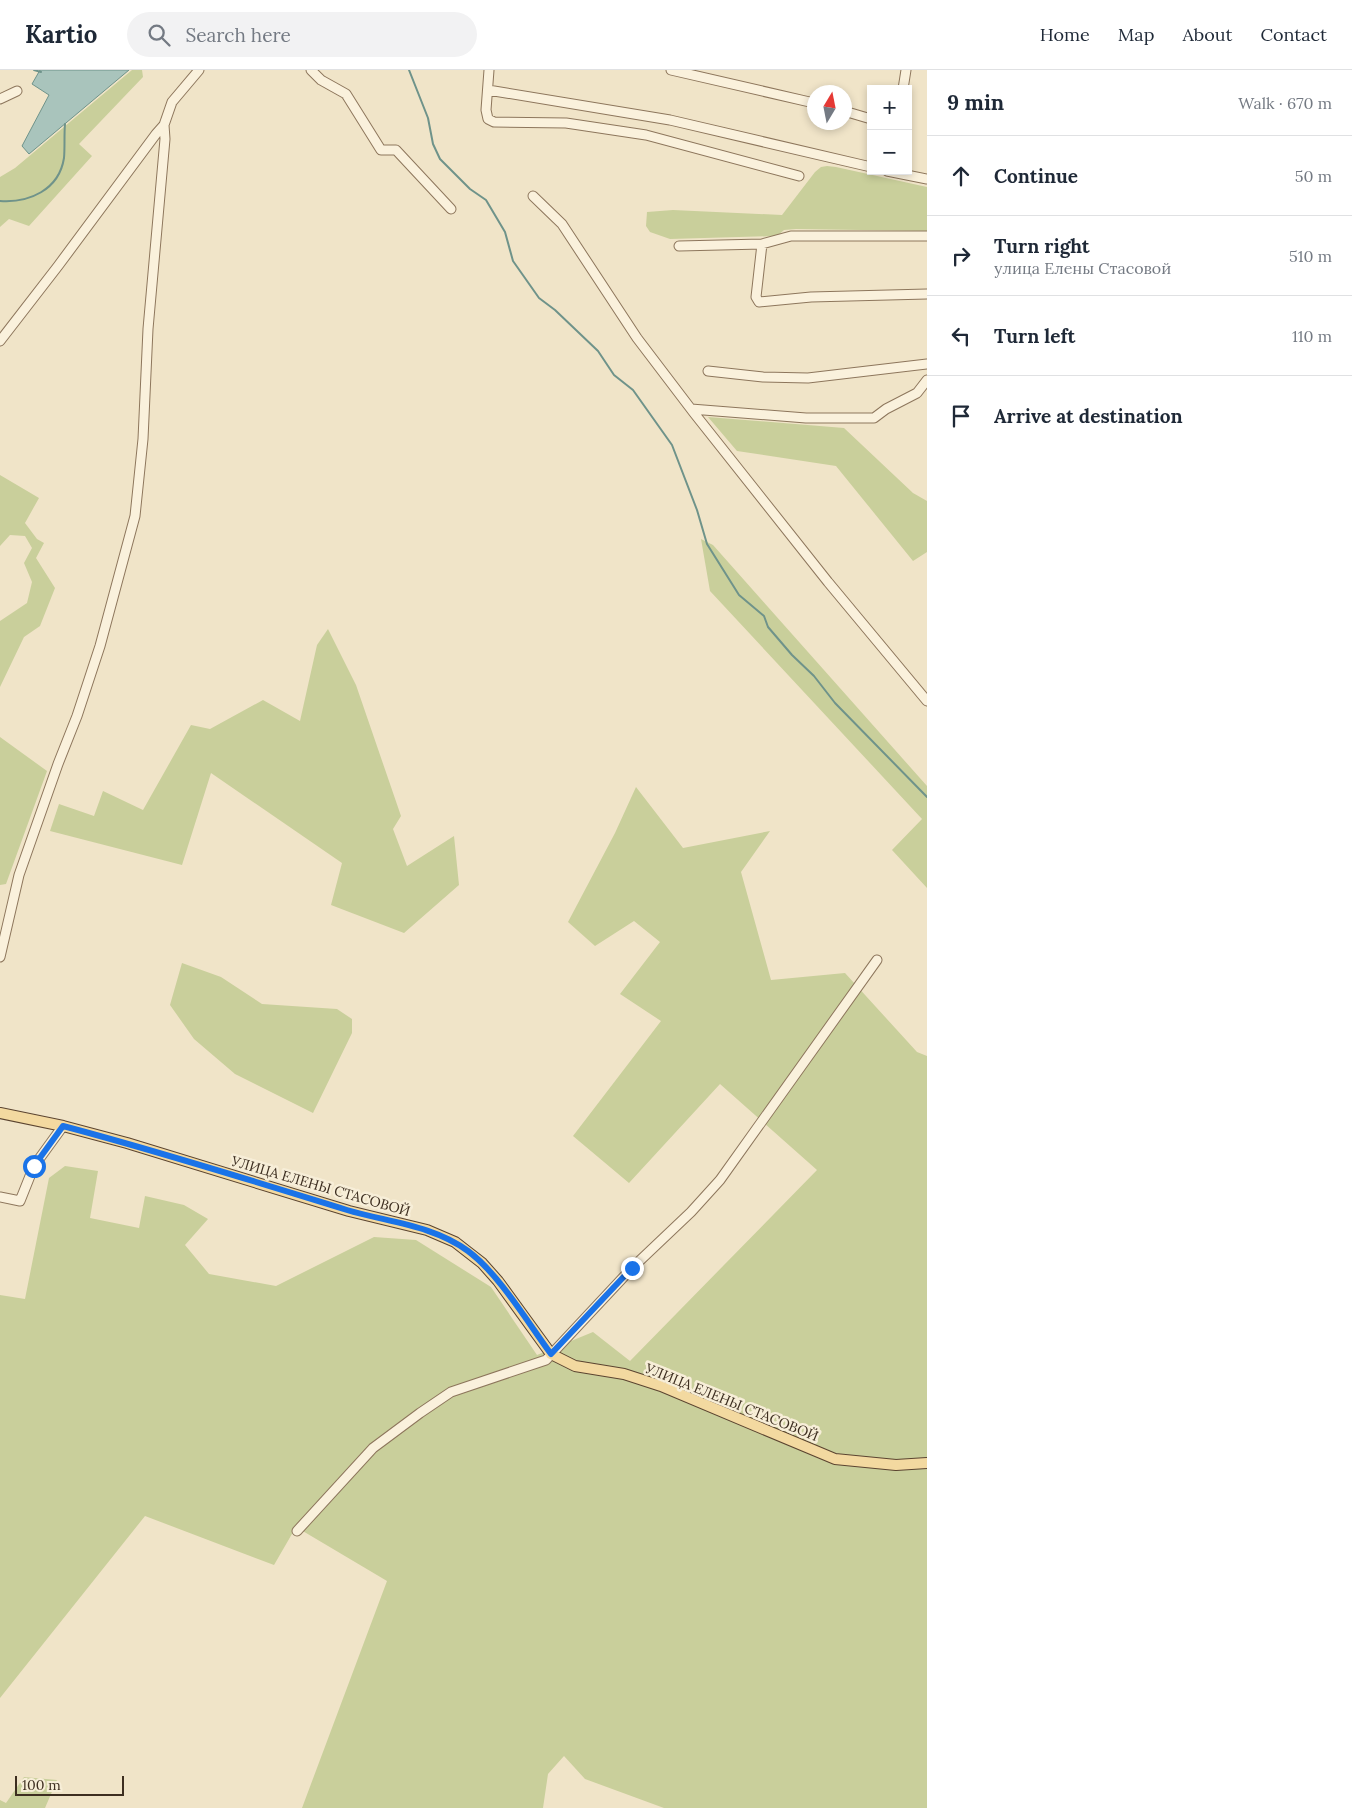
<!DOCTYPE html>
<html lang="en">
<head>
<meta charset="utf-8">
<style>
  :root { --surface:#fff; --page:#f2f2f3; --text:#1f2937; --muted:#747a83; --line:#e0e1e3 }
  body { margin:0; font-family:Lora,serif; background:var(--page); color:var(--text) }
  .controls { position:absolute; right:15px; top:15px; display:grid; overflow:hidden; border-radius:0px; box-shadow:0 2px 8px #0003 }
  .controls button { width:45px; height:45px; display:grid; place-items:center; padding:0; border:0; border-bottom:1px solid var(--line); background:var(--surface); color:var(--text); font:25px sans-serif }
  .compass { position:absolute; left:807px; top:15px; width:45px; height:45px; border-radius:50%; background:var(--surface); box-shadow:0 2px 8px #0003; rotate:10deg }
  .scale { position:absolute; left:15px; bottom:12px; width:109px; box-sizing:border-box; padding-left:5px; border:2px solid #3d2e20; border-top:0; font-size:14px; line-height:18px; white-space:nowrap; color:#3d2e20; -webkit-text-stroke:4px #f7eed8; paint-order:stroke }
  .stop { position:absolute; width:15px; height:15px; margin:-11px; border:4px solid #1a73e8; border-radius:50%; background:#fff }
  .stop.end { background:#1a73e8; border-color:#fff; box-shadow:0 1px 5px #0008 }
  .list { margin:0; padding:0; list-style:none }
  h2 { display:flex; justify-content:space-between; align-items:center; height:65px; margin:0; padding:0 20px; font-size:21px }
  h2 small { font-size:16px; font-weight:400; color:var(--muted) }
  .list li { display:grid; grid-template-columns:32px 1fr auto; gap:15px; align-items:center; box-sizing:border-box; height:80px; padding:0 20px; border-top:1px solid var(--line) }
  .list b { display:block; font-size:19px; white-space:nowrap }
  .list p { margin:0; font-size:16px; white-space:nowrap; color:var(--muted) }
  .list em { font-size:16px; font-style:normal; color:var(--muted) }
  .icon { flex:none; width:28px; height:28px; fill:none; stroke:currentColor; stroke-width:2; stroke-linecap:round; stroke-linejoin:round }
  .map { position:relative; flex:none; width:927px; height:1738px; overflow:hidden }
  header { display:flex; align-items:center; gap:30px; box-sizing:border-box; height:70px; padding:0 25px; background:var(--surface); border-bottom:1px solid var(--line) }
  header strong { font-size:24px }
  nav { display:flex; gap:28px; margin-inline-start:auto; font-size:18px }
  .search { width:350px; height:45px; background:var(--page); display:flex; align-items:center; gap:12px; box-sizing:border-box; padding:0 18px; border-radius:28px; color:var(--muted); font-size:19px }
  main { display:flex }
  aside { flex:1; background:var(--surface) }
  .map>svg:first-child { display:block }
</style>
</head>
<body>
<header>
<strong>Kartio</strong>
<div class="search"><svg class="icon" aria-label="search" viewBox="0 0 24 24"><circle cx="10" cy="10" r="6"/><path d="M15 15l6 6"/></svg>Search here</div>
<nav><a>Home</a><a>Map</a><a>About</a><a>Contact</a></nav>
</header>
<main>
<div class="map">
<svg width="927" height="1738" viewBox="0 0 927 1738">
  <rect width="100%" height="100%" fill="#f0e4c8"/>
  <path fill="#c9cf9b" d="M 132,0 L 142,0 L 143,7 L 79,74 L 92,86 L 29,156 L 9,149 L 0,157 L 0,107 L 15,98 Z
    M 827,96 L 836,97 L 927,117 L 927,161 L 796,159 L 784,160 L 777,166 L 670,169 L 650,162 L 646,156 L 647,142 L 673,140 L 782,145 L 815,102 L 821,97 Z
    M 708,347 L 844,358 L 913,423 L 927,431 L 927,482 L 913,491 L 836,396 L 737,381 Z
    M 0,405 L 39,428 L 25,453 L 37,469 L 44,473 L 36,488 L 55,518 L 40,556 L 24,567 L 0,617 L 0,551 L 27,533 L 32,512 L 24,493 L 32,478 L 25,466 L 10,465 L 0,476 Z
    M 701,469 L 713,475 L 927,716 L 927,818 L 892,780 L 922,749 L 710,521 Z
    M 328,559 L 356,615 L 401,746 L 393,759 L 407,796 L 454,766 L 459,815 L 404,863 L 331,835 L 342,793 L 211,703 L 182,795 L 50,761 L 59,734 L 94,746 L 103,721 L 143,740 L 191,655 L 210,659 L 263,630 L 300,651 L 317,575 Z
    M 0,667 L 47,701 L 6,814 L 0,815 Z
    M 636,717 L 683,778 L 770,761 L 741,802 L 771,910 L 845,903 L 917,982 L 927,986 L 927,1738 L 664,1738 L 585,1709 L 564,1686 L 548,1704 L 543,1738 L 302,1738 L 387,1511 L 296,1457 L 274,1495 L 145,1446 L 0,1628 L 0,1225 L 25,1229 L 49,1108 L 65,1096 L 98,1101 L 90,1148 L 139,1158 L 145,1126 L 184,1135 L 208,1149 L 185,1175 L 209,1204 L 276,1216 L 374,1167 L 416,1170 L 491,1217 L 537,1285 L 593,1262 L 630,1291 L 817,1100 L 720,1014 L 629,1113 L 573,1066 L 661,951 L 620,924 L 660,872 L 634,851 L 595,876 L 568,852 L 615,763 Z
    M 182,893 L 221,907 L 262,934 L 337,939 L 352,949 L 352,963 L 313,1043 L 235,1004 L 194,969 L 170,935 Z
    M 24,1707 L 57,1710 L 45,1738 L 0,1738 L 0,1730 L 6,1733 Z"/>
  <path fill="#a9c4bc" stroke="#6f938a" d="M 40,0 L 129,0 L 29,84 L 22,76 L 49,25 L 32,14 Z"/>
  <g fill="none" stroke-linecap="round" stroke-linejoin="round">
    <path stroke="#6f938a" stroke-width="2" d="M 34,0 L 41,2
      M 409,0 L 428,48 L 433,74 L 440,89 L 470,119 L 486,130 L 505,162 L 513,191 L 539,228 L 555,240 L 598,281 L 614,305 L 633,320 L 672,375 L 697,440 L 707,474 L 739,525 L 764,546 L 768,557 L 792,585 L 814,606 L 835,633 L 927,727
      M 0,131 C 29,133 59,120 64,88 C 65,77 64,65 65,54"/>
    <defs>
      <path id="minor" d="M 311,0 L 321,10 L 346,24 L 381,80 L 396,80 L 451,139
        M 489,0 L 486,40 L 488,49 L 494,52 L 566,53 L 646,65 L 799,106
        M 671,0 L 814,33
        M 903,19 L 906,0
        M 488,20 L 670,50 L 871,97
        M 0,29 L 17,21
        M 844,41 L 871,49
        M 887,101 L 927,109
        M 533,126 L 562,154 L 637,268 L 694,343 L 828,512 L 927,631
        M 762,174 L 756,227 L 759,232 L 811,227 L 927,224
        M 679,176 L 762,174 L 791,166 L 927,166
        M 0,271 L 58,196 L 156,64 L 164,55 L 172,32 L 199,0
        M 708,301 L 763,307 L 808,308 L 927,294
        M 691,339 L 806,348 L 874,348 L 886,339 L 917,323 L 927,310
        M 0,887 L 19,805 L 58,694 L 77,646 L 100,576 L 135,446 L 143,369 L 148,259 L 165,69 L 164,55
        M 0,1127 L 20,1131 L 34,1096 L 63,1056
        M 297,1461 L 373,1378 L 420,1343 L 451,1322 L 546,1290 L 632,1198 L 691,1142 L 720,1110 L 877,890"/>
      <path id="major" d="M 0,1043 L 63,1056 L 127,1073 L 349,1141 L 427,1160 L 455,1172 L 482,1193 L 498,1211 L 551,1284 L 575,1296 L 624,1304 L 661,1316 L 835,1389 L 896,1395 L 927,1393"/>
    </defs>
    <use href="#minor" stroke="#8d765c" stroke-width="11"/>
    <use href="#major" stroke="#5b4430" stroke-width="12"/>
    <use href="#minor" stroke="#faf1dc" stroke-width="9"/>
    <use href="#major" stroke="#f3d9a0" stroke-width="10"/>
  </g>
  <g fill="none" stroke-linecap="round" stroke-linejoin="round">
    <path stroke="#1a73e8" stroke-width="6" d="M 34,1096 L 63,1056 C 158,1081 253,1111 347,1140 C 387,1152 433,1155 468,1181 C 499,1204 528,1253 551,1284 L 632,1198"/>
  </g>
  <g text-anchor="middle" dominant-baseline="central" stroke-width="5" stroke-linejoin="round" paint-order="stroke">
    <g font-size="14" fill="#3d2e20" stroke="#f7eed8">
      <text transform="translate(321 1116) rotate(16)">УЛИЦА ЕЛЕНЫ СТАСОВОЙ</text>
      <text transform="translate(732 1332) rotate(22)">УЛИЦА ЕЛЕНЫ СТАСОВОЙ</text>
    </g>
  </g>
</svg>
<div class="controls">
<button>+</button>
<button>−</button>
</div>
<svg class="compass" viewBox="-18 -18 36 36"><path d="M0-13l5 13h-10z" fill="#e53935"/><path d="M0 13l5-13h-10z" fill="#747a83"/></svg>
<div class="scale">100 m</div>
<div class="stop" style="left:34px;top:1096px"></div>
<div class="stop end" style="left:632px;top:1198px"></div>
</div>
<aside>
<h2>9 min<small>Walk · 670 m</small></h2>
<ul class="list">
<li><svg class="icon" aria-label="ahead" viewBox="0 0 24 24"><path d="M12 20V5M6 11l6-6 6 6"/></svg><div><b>Continue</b></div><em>50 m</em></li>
<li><svg class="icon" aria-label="right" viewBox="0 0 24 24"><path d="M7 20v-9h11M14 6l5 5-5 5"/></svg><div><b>Turn right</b><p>улица Елены Стасовой</p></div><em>510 m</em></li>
<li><svg class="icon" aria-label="left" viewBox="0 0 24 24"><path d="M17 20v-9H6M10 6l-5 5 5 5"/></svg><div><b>Turn left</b></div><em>110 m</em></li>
<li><svg class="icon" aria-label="arrive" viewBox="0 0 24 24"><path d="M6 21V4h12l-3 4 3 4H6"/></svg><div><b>Arrive at destination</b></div></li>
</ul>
</aside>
</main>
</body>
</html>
